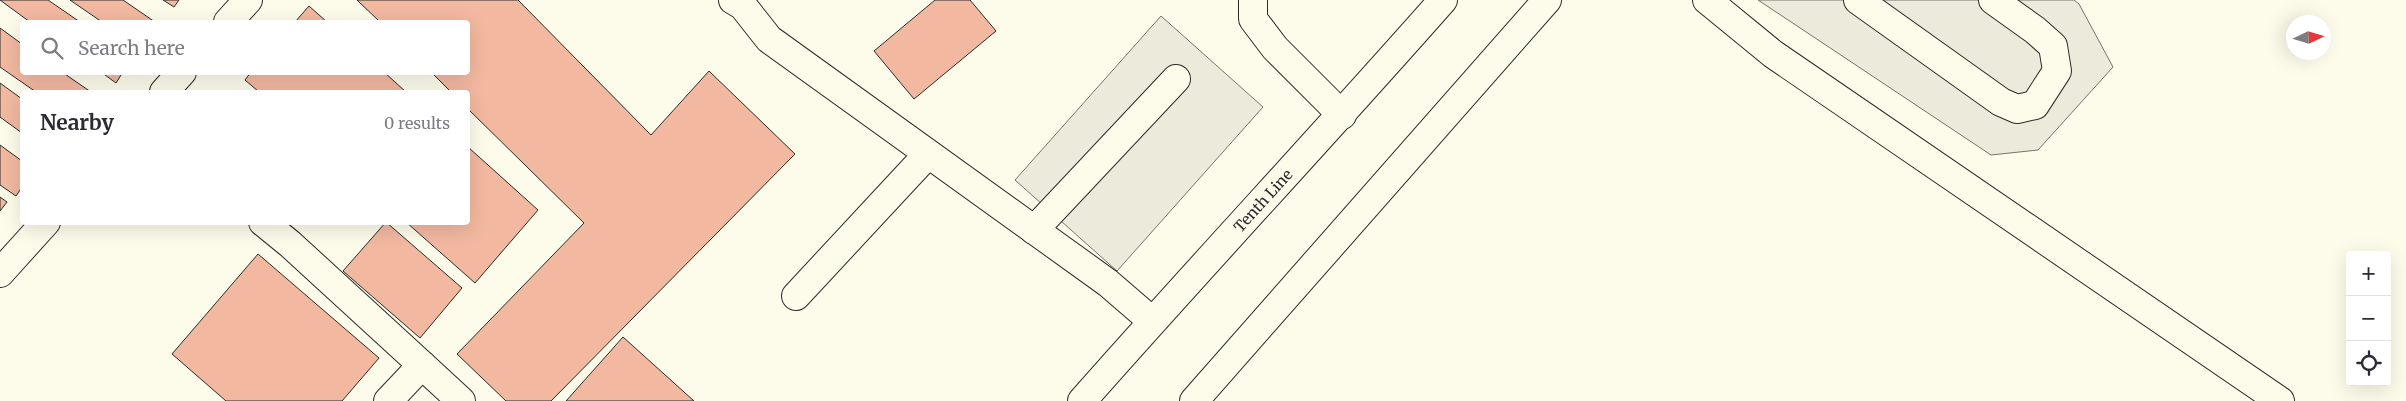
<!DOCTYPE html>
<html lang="en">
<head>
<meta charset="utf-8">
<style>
  :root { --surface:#fff; --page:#f2f2f3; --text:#2b2b33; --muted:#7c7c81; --line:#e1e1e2 }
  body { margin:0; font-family:Merriweather,serif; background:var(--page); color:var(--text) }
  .controls { position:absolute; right:15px; bottom:15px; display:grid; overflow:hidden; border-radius:5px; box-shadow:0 5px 20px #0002 }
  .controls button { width:45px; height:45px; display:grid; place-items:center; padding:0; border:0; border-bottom:1px solid var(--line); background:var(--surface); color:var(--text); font:25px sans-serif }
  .compass { position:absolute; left:2286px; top:15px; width:45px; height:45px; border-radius:50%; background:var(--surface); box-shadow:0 5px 20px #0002; rotate:86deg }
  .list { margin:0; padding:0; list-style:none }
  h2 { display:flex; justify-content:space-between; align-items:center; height:65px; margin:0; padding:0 20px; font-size:21px }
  h2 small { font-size:16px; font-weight:400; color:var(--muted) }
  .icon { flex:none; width:28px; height:28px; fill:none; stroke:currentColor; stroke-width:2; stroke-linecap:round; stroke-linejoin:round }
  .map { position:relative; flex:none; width:2406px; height:401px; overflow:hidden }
  .search { position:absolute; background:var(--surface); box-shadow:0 5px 20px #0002; left:20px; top:20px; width:450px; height:55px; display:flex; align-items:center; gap:12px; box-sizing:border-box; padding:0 18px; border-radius:5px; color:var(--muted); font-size:19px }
  .panel { position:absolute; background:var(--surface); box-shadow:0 5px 20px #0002; left:20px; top:90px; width:450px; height:135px; border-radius:5px }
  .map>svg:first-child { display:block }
</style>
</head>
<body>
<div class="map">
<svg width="2406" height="401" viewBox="0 0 2406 401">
  <rect width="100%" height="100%" fill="#fdfbea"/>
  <path fill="#eceadb" stroke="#74746e" d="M 1758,0 L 2074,0 L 2079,4 L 2113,67 L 2038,150 L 1991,155 Z
    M 1161,16 L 1263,107 L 1117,271 L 1015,180 Z"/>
  <path fill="#f2b8a0" stroke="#2b2b2b" d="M 0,0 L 48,0 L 80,22 L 30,22 Z
    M 70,0 L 123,0 L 155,22 L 102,22 Z
    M 163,0 L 179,0 L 174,7 Z
    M 357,0 L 518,0 L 651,135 L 709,71 L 795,154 L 551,401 L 506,401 L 457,354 L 584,223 L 468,109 L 468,92 L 451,92 L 431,72 L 468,72 L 468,22 L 380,22 Z
    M 935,0 L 970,0 L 996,31 L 914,99 L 874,51 Z
    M 309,6 L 327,22 L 295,22 Z
    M 0,28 L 22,44 L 22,72 L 62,72 L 91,92 L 36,92 L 0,67 Z
    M 101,72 L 123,72 L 116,83 Z
    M 251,72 L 384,72 L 406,92 L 259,92 L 245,80 Z
    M 0,83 L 22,99 L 22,133 L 0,117 Z
    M 0,145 L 22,161 L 22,187 L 16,196 L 0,185 Z
    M 468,147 L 538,210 L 475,283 L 406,222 L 468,222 Z
    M 0,197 L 7,202 L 0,211 Z
    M 386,222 L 462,288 L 420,338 L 343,271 Z
    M 258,254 L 379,358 L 342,401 L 226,401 L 172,354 Z
    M 623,337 L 694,401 L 566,401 Z"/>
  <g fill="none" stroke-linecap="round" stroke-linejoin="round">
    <defs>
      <g id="minor">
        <path d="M 733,0 L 743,6 L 769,39 L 1108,283 L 1152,321"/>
        <path d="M 1253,0 L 1253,19 L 1275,48 L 1342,115"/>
        <path d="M 1707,0 L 1773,54 L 2280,401"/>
        <path d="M 1858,0 L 2001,102 L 2017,109 L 2035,105 L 2057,71 L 2053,46 L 2035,30 L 1993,0"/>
        <path d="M 228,22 L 248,0"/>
        <path d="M 164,92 L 182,72"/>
        <path d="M 263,222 L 290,244 L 422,365 L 388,401"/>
        <path d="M 1034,230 L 1176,79"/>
        <path d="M 0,273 L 46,222"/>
        <path d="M 796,296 L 928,154"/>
        <path d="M 422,365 L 461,401"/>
        <path id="s1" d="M 1082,401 C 1201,266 1324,135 1443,0"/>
        <path d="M 1194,401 L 1547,0"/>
      </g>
    </defs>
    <use href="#minor" stroke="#2b2b2b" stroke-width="30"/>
    <use href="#minor" stroke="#fdfbea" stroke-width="28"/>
  </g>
  <g text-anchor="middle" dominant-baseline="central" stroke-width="4" stroke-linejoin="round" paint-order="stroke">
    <g font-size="15" fill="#2b2b2b" stroke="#fdfbea">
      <text stroke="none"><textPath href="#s1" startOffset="270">Tenth Line</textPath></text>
    </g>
  </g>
</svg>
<div class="controls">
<button>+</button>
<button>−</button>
<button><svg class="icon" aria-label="locate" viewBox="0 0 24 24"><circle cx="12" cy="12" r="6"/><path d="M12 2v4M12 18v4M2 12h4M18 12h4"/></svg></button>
</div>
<svg class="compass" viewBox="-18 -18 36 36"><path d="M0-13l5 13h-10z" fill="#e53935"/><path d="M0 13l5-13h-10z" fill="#7c7c81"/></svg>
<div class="search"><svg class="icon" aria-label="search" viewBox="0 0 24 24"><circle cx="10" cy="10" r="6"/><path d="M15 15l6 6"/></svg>Search here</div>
<section class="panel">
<h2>Nearby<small>0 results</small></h2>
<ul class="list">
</ul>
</section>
</div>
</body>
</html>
